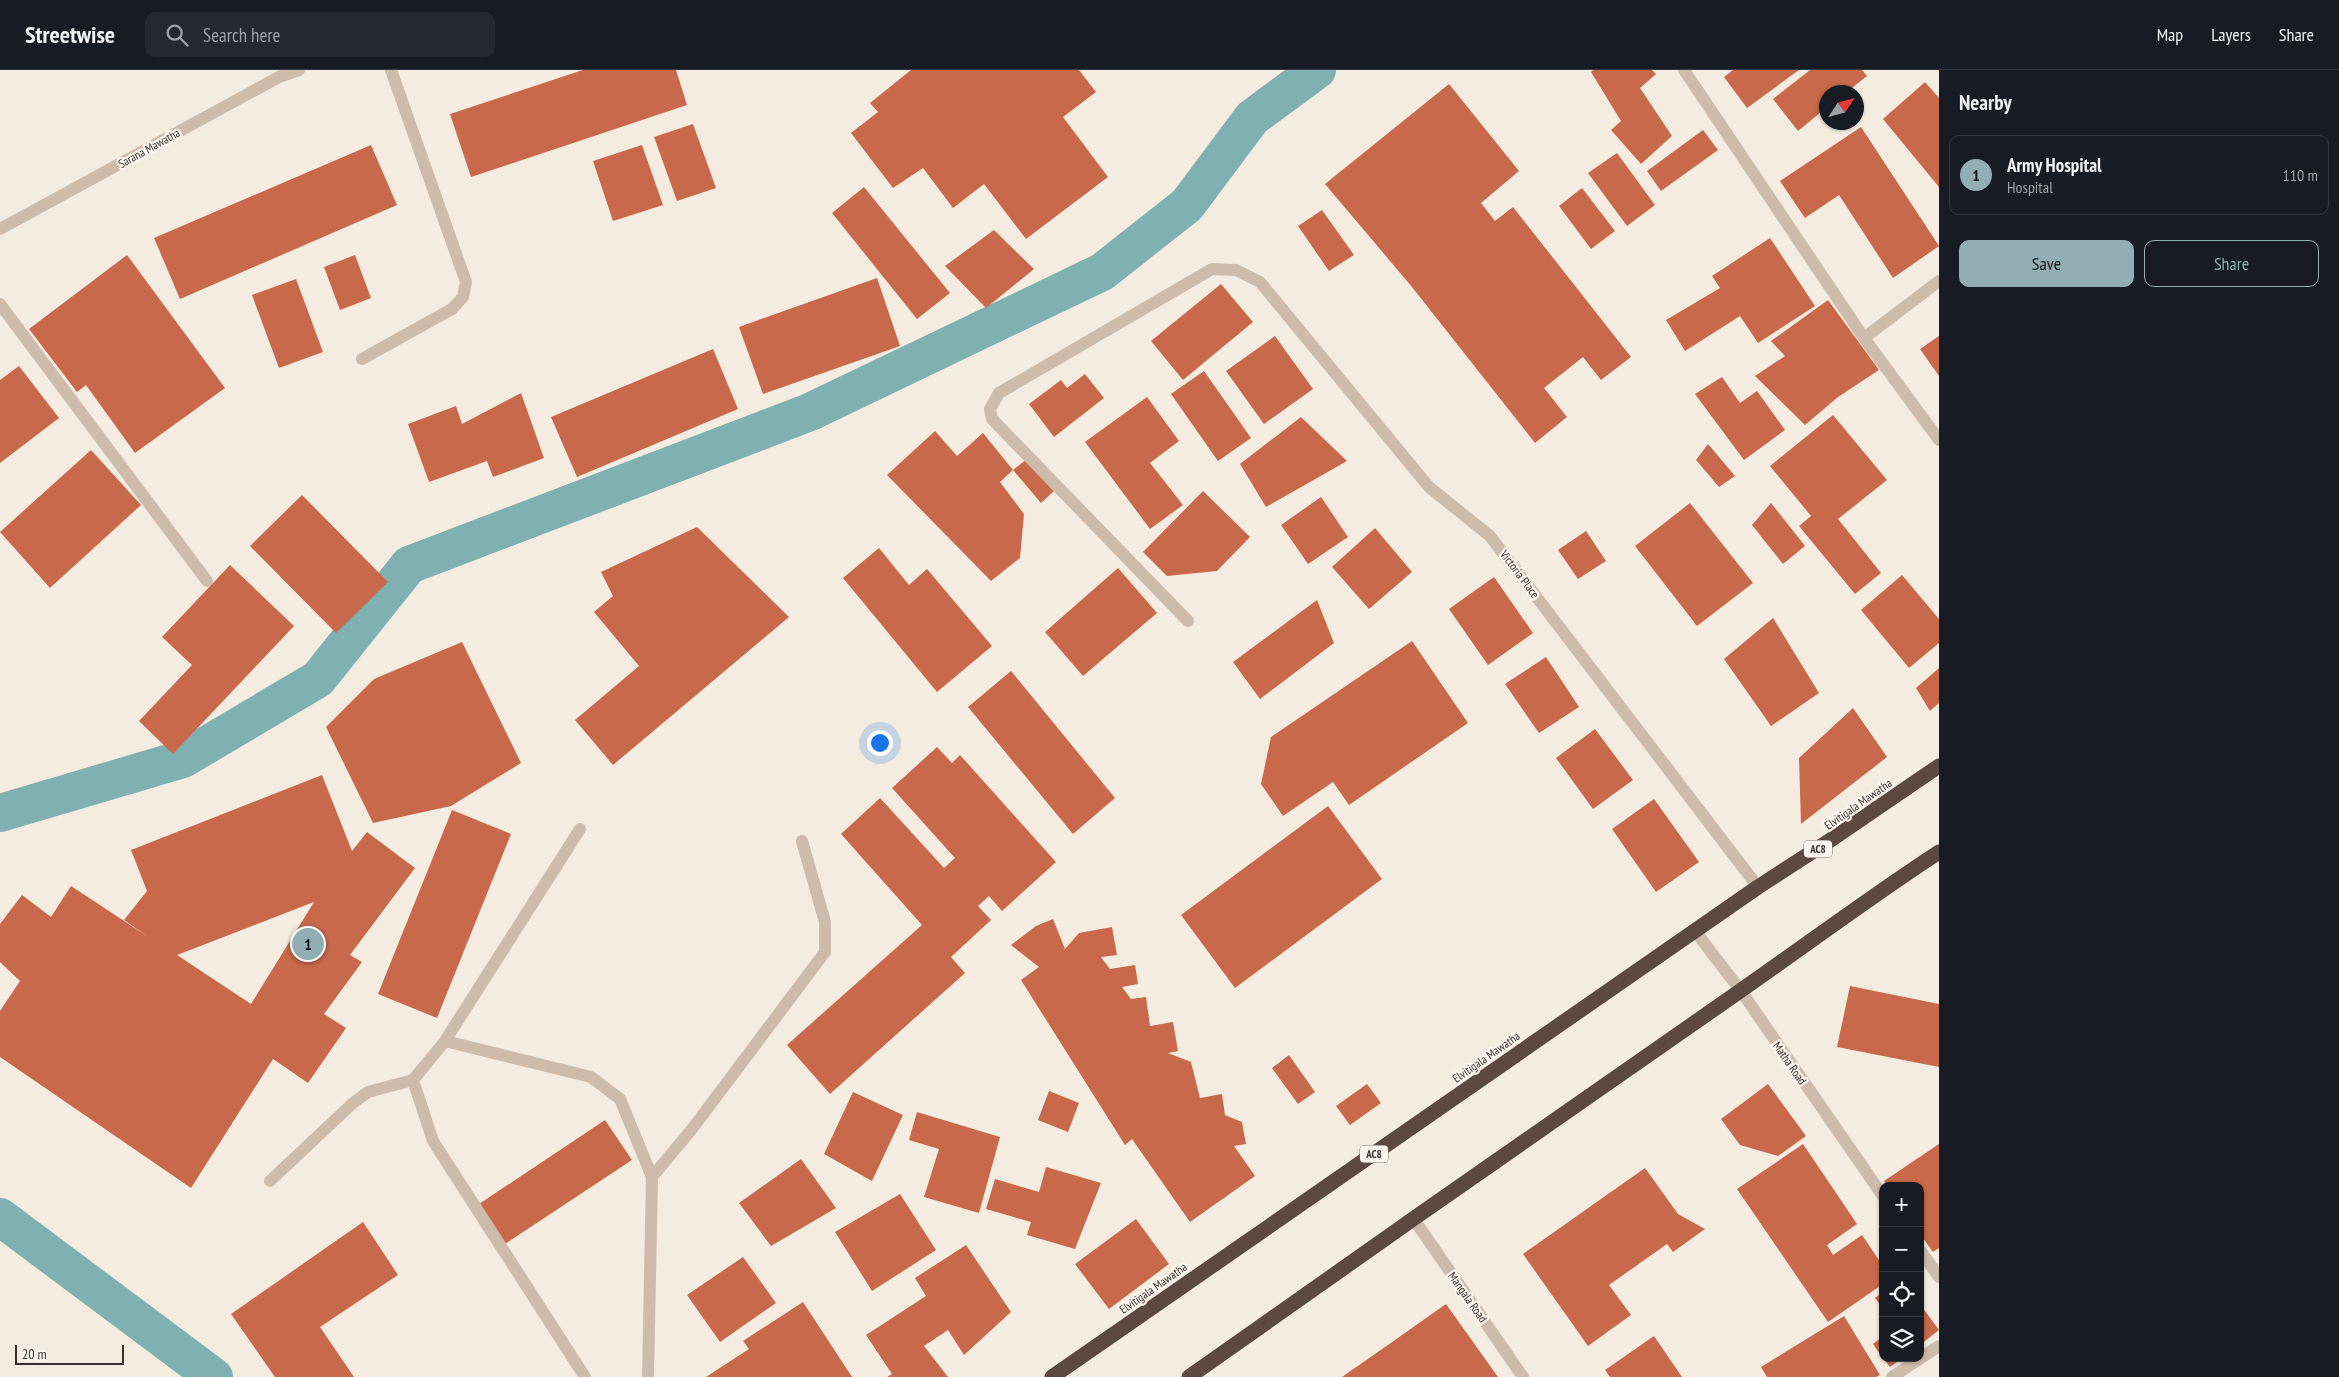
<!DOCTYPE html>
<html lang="en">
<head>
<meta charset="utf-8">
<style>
  :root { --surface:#171b24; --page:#242831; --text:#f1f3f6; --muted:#9ea1a6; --line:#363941; --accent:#92aeb2 }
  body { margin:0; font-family:"PT Sans Narrow",sans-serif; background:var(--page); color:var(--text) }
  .controls { position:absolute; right:15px; bottom:15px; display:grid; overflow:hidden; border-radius:10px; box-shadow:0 1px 4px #0004 }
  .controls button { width:45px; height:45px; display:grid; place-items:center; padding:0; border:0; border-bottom:1px solid var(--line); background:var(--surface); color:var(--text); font:25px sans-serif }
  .compass { position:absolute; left:1819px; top:15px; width:45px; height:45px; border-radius:50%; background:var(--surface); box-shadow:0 1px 4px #0004; rotate:54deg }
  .scale { position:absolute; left:15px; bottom:12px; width:109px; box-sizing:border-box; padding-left:5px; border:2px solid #3b302b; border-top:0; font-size:14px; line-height:18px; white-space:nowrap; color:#3b302b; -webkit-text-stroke:4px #fbf5ee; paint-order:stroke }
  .you { position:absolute; left:879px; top:672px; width:18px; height:18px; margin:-12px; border:4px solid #fff; border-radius:50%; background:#1a73e8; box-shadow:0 0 0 8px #1a73e833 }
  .badge { display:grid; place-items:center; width:32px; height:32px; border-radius:50%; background:var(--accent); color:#111; font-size:16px; font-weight:700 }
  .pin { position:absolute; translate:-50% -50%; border:2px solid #fff; box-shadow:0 1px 5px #0006 }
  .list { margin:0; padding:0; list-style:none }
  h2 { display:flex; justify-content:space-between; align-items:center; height:65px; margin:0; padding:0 20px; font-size:21px }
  h2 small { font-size:16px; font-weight:400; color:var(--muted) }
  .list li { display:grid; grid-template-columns:32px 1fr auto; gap:15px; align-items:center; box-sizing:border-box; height:80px; margin:0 10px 10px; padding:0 10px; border:1px solid var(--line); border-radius:10px }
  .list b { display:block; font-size:19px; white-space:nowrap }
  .list p { margin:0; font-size:16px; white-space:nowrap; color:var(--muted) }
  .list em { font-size:16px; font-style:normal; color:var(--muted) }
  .actions { display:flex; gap:10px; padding:15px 20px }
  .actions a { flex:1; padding:11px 0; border:1px solid var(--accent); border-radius:10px; text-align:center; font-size:18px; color:var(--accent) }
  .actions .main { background:var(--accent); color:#111 }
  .icon { flex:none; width:28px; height:28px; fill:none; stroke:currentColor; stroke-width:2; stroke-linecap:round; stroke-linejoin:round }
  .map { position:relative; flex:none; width:1939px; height:1307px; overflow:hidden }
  header { display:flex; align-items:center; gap:30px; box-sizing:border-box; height:70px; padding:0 25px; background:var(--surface); border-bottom:1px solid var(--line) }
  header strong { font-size:24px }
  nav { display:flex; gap:28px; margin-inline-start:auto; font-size:18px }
  .search { width:350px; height:45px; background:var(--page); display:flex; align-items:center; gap:12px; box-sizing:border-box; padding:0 18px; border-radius:10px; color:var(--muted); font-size:19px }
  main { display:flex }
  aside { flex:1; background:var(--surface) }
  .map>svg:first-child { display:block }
</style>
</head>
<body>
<header>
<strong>Streetwise</strong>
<div class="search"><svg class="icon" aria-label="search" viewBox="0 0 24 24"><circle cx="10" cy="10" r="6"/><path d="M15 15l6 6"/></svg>Search here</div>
<nav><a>Map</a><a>Layers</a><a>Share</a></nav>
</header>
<main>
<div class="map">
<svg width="1939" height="1307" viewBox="0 0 1939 1307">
  <rect width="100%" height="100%" fill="#f4ebe1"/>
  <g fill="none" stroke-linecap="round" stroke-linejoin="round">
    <path stroke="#7fb0b2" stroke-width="38" d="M 0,743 L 183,689 L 318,609 L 409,495 L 810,342 L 1102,202 L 1187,135 L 1252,48 L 1317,0
      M 0,1147 L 214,1307"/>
  </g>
  <path fill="#c8694b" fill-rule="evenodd" d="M 583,0 L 676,0 L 687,35 L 471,107 L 450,44 Z
    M 911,0 L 1079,0 L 1096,22 L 1063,47 L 1108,107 L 1026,169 L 984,114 L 953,138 L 923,98 L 893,118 L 851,63 L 878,42 L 870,33 Z
    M 1593,0 L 1652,0 L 1656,4 L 1640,18 L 1672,66 L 1641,94 L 1611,60 L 1621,51 L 1591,2 Z
    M 1733,0 L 1799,0 L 1747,38 L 1724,7 Z
    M 1810,0 L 1862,0 L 1867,6 L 1847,22 L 1826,22 L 1826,38 L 1798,61 L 1773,29 Z
    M 1925,12 L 1939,28 L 1939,117 L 1883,49 Z
    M 1449,14 L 1519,101 L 1481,133 L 1495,151 L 1513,137 L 1631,287 L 1601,310 L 1583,287 L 1544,318 L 1567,347 L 1535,373 L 1412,217 L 1325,114 Z
    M 693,54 L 716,118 L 677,131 L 654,67 Z
    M 1861,57 L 1939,176 L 1893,208 L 1839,125 L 1805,148 L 1780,111 Z
    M 1703,60 L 1718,80 L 1661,121 L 1647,101 Z
    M 371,75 L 397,135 L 180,229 L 154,168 Z
    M 642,75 L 663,135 L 613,151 L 593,91 Z
    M 1617,83 L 1655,135 L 1627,156 L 1588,103 Z
    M 864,117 L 950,223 L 917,249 L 832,143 Z
    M 1582,118 L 1615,161 L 1591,179 L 1559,136 Z
    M 1322,140 L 1354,185 L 1329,201 L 1298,156 Z
    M 994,160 L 1034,199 L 986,238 L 945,196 Z
    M 1770,168 L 1815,236 L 1758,273 L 1740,246 L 1685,281 L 1666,250 L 1720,218 L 1712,206 Z
    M 127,185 L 225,318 L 135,383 L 86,315 L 77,322 L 29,259 Z
    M 355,185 L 371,228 L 340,240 L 324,197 Z
    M 877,208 L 900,276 L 763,324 L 739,257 Z
    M 296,209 L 323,282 L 279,298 L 252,225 Z
    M 1221,214 L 1253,252 L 1183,310 L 1151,271 Z
    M 1828,230 L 1879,300 L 1838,327 L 1805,355 L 1755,306 L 1785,286 L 1771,271 Z
    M 1275,266 L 1313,319 L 1264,354 L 1226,301 Z
    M 1939,266 L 1939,306 L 1920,279 Z
    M 713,279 L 738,339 L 577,407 L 551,347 Z
    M 19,296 L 59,348 L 0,393 L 0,310 Z
    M 1204,301 L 1251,368 L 1218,391 L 1171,324 Z
    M 1085,304 L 1104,328 L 1054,367 L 1029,334 L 1061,310 L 1067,318 Z
    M 1722,307 L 1740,333 L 1757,321 L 1785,360 L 1744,390 L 1695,324 Z
    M 521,323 L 544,388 L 493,407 L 487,391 L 429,412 L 408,354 L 456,336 L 462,354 Z
    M 1147,327 L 1179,371 L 1150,393 L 1183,435 L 1150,459 L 1085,372 Z
    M 1833,345 L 1887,410 L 1838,449 L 1881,503 L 1855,524 L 1799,456 L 1811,446 L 1770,396 Z
    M 1301,347 L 1347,391 L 1266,437 L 1240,394 Z
    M 935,361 L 957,386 L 983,363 L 1013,400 L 1000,412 L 1024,444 L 1020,488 L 991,511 L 887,405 Z
    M 1708,374 L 1735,406 L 1719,417 L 1696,390 Z
    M 91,380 L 141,435 L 50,518 L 0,462 Z
    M 1027,389 L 1054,421 L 1041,433 L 1013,400 Z
    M 1203,421 L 1250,467 L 1217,501 L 1167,506 L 1143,482 Z
    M 302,425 L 388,512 L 336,563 L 250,476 Z
    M 1321,427 L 1348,467 L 1308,494 L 1281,455 Z
    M 1690,433 L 1753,513 L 1697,556 L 1635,476 Z
    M 1771,433 L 1805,476 L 1783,494 L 1752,455 Z
    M 697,457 L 789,547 L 613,695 L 575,650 L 639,596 L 594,542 L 613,526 L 601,502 Z
    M 1375,458 L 1412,502 L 1369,539 L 1332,497 Z
    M 1586,461 L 1606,491 L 1578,509 L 1558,480 Z
    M 879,478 L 909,515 L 927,499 L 992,576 L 937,622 L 843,508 Z
    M 230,495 L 294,556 L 173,684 L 139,651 L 192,595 L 162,567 Z
    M 1118,498 L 1157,543 L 1083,606 L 1045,562 Z
    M 1902,505 L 1939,549 L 1939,573 L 1909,598 L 1861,540 Z
    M 1494,507 L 1533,563 L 1488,595 L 1449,539 Z
    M 1317,530 L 1334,573 L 1260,629 L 1233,592 Z
    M 1773,548 L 1819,623 L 1771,656 L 1724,589 Z
    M 1412,571 L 1468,653 L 1349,735 L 1333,712 L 1283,746 L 1261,714 L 1271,667 Z
    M 462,572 L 521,693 L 451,736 L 373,753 L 326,657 L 374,609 Z
    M 1546,587 L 1579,637 L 1539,663 L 1505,614 Z
    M 1939,598 L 1939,633 L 1930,641 L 1916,618 Z
    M 1011,601 L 1115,728 L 1073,764 L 968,637 Z
    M 1853,638 L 1887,687 L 1801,754 L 1799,688 Z
    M 1595,659 L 1633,710 L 1593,739 L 1556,688 Z
    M 937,677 L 952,693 L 960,685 L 1056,792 L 1002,841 L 989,826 L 978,836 L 991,850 L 951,887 L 965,903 L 830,1024 L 787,975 L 922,855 L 841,764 L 880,728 L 944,798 L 955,788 L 892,718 Z
    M 322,705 L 352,781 L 367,762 L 415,798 L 350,885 L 362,892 L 324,944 L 346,958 L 308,1013 L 273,989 L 191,1118 L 0,987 L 0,941 L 20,911 L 0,892 L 0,854 L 22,825 L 51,847 L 71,816 L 150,868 L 124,850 L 147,821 L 131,780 ZM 314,832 L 251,934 L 177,885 Z
    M 1654,729 L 1699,792 L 1656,822 L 1612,759 Z
    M 1328,736 L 1382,809 L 1235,918 L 1181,845 Z
    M 452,740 L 511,764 L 437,948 L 378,924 Z
    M 1053,849 L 1065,879 L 1079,863 L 1112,857 L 1117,885 L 1101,887 L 1110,899 L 1135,895 L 1138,914 L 1122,917 L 1131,929 L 1146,927 L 1150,956 L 1173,952 L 1178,981 L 1168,983 L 1191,992 L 1200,1028 L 1222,1024 L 1225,1045 L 1242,1052 L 1246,1074 L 1234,1076 L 1255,1106 L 1190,1152 L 1132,1069 L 1125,1075 L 1021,910 L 1039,897 L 1011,875 L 1036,856 Z
    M 1850,916 L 1939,934 L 1939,997 L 1837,977 Z
    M 1289,985 L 1315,1022 L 1298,1034 L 1272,998 Z
    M 1367,1014 L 1381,1033 L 1350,1055 L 1336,1036 Z
    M 1768,1014 L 1806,1066 L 1778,1086 L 1740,1075 L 1721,1049 Z
    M 1049,1021 L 1079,1033 L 1068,1062 L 1038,1050 Z
    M 853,1022 L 903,1045 L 872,1111 L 824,1084 Z
    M 917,1042 L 1000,1067 L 979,1143 L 924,1127 L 939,1079 L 909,1070 Z
    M 605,1050 L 632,1090 L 505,1174 L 479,1134 Z
    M 1803,1074 L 1857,1154 L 1827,1175 L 1833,1185 L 1862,1165 L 1883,1196 L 1883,1214 L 1828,1252 L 1737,1119 Z
    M 1939,1074 L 1939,1178 L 1933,1182 L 1920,1164 L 1920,1116 L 1888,1116 L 1884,1111 Z
    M 801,1089 L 836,1138 L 771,1176 L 739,1133 Z
    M 1046,1097 L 1101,1113 L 1075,1179 L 1027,1165 L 1031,1152 L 986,1139 L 995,1109 L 1039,1122 Z
    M 1645,1098 L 1678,1144 L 1705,1159 L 1673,1182 L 1667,1174 L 1609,1215 L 1631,1245 L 1588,1276 L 1523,1184 Z
    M 900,1124 L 936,1180 L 872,1221 L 835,1162 Z
    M 1136,1149 L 1169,1194 L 1109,1239 L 1075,1194 Z
    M 363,1152 L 398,1205 L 320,1257 L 354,1307 L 275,1307 L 231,1244 Z
    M 966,1175 L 1011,1242 L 964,1285 L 948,1260 L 924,1276 L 948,1307 L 887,1307 L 892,1304 L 866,1265 L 926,1226 L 915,1208 Z
    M 743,1187 L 776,1233 L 720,1272 L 687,1225 Z
    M 1883,1222 L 1883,1239 L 1875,1228 Z
    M 803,1232 L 852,1307 L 706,1307 L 749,1279 L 743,1271 Z
    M 1446,1234 L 1498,1307 L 1342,1307 L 1385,1277 Z
    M 1920,1234 L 1939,1260 L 1920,1275 Z
    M 1844,1246 L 1880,1305 L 1876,1307 L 1767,1307 L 1761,1297 Z
    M 1654,1266 L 1682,1307 L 1610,1307 L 1605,1300 Z
    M 1883,1266 L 1883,1288 L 1873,1274 Z
    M 1883,1288 L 1903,1288 L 1890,1297 Z"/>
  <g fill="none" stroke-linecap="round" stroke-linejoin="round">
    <path stroke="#cdbbac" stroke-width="12" d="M 1684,0 L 1864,268 L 1939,370
      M 0,159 L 279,7 L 299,0
      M 0,234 L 207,511
      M 1864,268 L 1939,211
      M 362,289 L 452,239 L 463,227 L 466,212 L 391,0
      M 1188,551 L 992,349 L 990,339 L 999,323 L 1212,199 L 1236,200 L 1260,212 L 1429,417 L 1490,466 L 1758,817
      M 580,759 L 445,971 L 413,1010 L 433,1071 L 585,1307
      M 1695,861 L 1741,921 L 1883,1126
      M 445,971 L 591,1007 L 620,1029 L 652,1107
      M 270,1111 L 353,1033 L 368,1022 L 413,1010
      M 1413,1148 L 1523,1307
      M 1920,1180 L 1939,1207
      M 648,1307 L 652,1107 L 692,1059 L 825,882 L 825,852 L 802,771
      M 1892,1307 L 1939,1276"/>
    <path stroke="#5c4a42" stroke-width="15" d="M 1052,1307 L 1758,817 L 1829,771 L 1939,696
      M 1189,1307 C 1365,1182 1543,1058 1720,935 C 1794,884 1864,831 1939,782"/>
  </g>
  <g text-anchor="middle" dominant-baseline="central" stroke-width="4.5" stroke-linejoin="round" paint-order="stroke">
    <g fill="#fbf5ee" stroke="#756b66" stroke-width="1">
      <rect x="1804" y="770.5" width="28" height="17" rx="4"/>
      <rect x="1360" y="1075.5" width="28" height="17" rx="4"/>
    </g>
    <g font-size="11" font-weight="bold" fill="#3b302b">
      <text x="1818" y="779">AC8</text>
      <text x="1374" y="1084">AC8</text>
    </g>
    <g font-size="12" fill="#3b302b" stroke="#fbf5ee">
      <text transform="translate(149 78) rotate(-29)">Sarana Mawatha</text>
      <text transform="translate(1520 504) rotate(53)">Victoria Place</text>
      <text transform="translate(1858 734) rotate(-35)">Elvitigala Mawatha</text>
      <text transform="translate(1486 987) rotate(-35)">Elvitigala Mawatha</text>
      <text transform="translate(1790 993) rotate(55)">Matha Road</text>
      <text transform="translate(1153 1218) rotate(-35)">Elvitigala Mawatha</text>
      <text transform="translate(1468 1227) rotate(55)">Mangala Road</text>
    </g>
  </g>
</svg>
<div class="controls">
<button>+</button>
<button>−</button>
<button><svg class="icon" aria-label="locate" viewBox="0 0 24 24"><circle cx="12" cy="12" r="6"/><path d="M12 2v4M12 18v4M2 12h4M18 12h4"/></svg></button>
<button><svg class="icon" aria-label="layers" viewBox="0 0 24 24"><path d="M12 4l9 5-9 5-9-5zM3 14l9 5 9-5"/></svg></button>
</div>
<svg class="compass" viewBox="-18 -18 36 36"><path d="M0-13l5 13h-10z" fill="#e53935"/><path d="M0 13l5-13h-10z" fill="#9ea1a6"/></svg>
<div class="scale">20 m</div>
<div class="you"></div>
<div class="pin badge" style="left:308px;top:874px">1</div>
</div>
<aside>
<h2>Nearby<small></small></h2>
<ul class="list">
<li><span class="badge">1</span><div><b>Army Hospital</b><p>Hospital</p></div><em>110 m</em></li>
</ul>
<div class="actions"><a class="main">Save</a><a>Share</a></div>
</aside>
</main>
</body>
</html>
